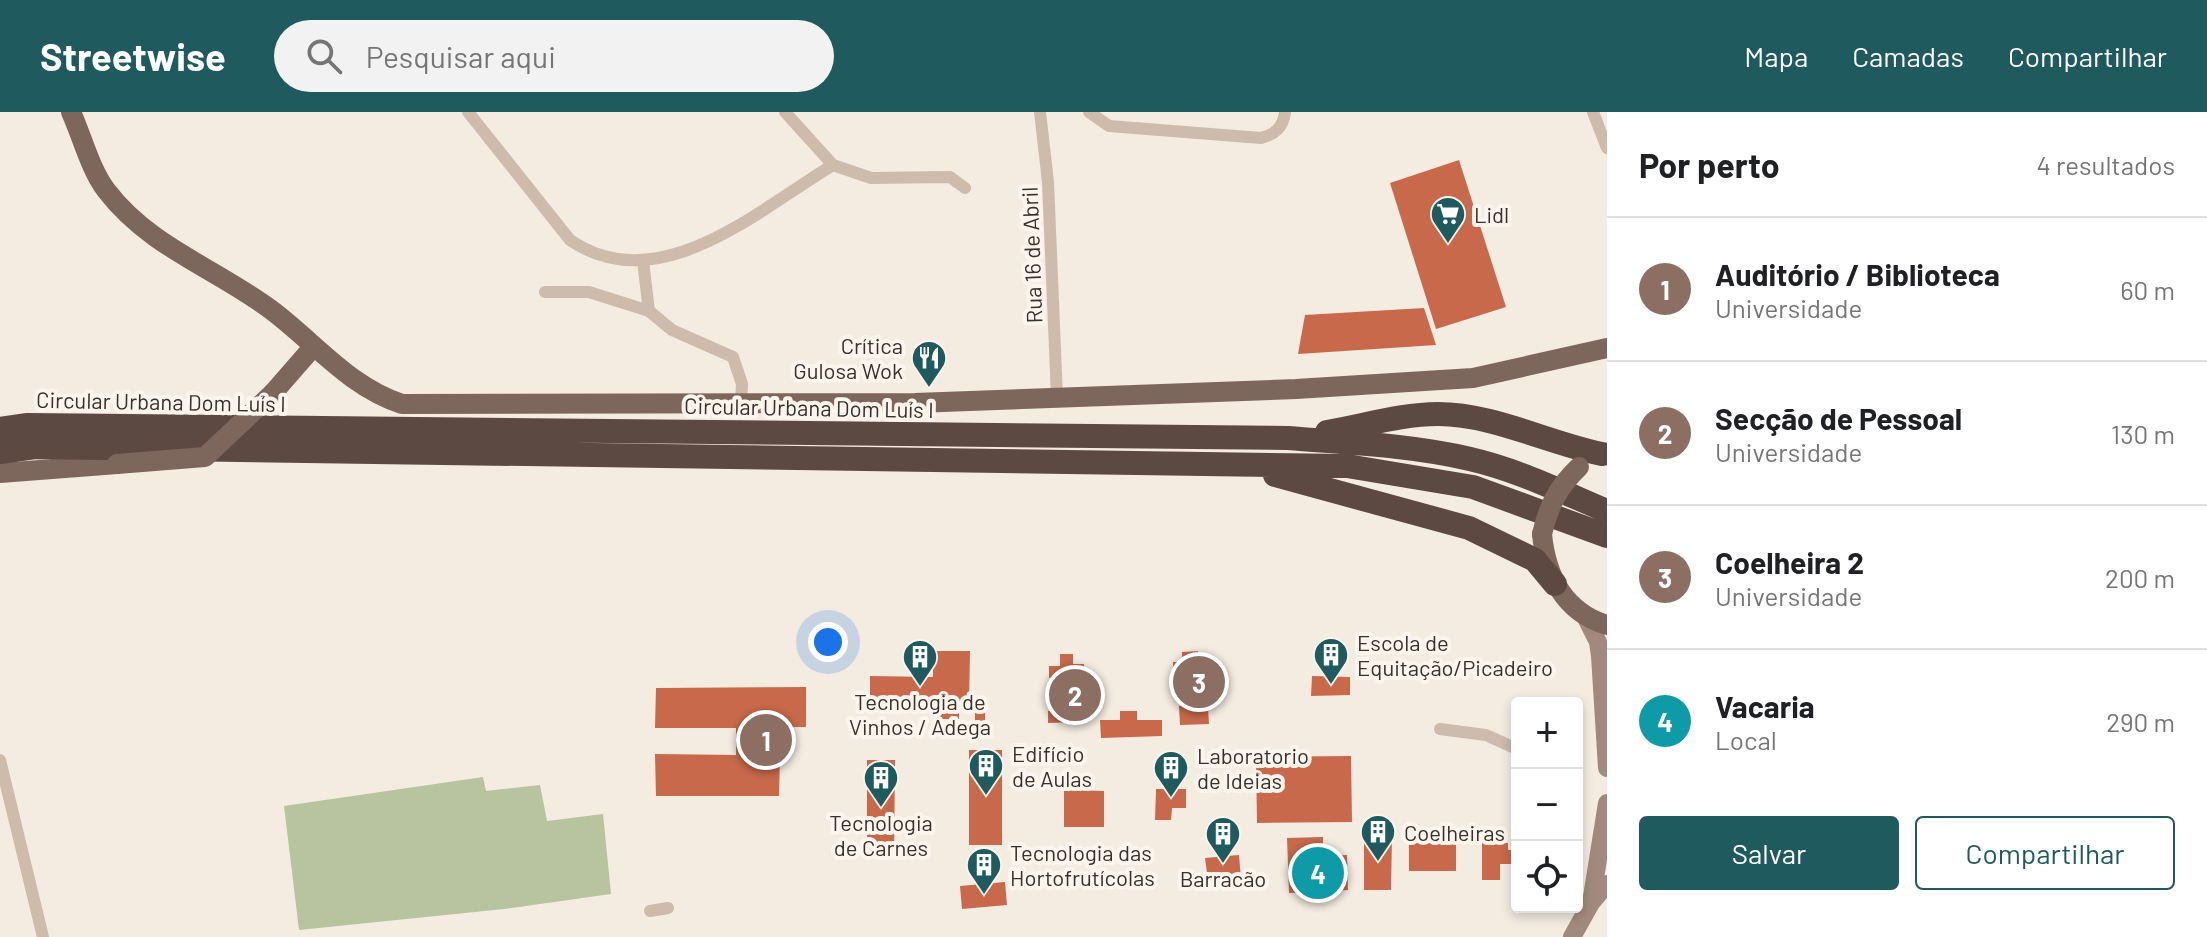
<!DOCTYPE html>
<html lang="pt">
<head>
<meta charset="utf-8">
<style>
  :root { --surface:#fff; --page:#f2f2f2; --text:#202124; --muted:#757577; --line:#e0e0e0; --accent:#1f5a5e }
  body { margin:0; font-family:Barlow,sans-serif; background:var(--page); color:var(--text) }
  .controls { position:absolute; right:24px; bottom:24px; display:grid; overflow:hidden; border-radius:8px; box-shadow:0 4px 12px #0003 }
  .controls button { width:72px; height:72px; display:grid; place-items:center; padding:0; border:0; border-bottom:2px solid var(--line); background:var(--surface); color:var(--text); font:40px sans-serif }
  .you { position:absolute; left:828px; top:530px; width:28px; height:28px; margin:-20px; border:6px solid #fff; border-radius:50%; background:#1a73e8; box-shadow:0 0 0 12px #1a73e833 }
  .badge { display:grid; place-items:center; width:52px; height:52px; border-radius:50%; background:var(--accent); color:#fff; font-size:26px; font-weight:700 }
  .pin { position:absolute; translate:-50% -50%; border:4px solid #fff; box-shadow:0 2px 8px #0006 }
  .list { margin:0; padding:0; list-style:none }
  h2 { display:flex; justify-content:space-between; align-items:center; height:104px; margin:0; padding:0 32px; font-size:34px }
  h2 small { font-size:26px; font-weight:400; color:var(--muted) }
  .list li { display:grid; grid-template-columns:52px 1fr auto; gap:24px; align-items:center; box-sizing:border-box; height:144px; padding:0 32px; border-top:2px solid var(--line) }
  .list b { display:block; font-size:30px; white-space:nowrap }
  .list p { margin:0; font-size:26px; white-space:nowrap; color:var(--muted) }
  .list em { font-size:26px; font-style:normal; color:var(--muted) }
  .actions { display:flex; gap:16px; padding:24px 32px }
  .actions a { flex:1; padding:18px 0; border:2px solid var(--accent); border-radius:8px; text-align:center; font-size:28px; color:var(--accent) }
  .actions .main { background:var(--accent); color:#fff }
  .icon { flex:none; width:44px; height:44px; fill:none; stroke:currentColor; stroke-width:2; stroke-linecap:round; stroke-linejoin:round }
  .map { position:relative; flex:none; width:1607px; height:825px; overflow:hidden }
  header { display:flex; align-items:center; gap:48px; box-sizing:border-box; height:112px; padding:0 40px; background:var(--accent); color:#fff }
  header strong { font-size:38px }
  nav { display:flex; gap:44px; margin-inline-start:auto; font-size:28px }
  .search { width:560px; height:72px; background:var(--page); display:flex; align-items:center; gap:20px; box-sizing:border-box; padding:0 28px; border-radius:44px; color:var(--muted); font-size:30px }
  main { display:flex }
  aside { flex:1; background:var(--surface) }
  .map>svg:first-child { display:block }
</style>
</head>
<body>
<header>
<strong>Streetwise</strong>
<div class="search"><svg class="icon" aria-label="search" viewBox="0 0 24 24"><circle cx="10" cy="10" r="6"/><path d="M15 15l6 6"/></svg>Pesquisar aqui</div>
<nav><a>Mapa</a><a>Camadas</a><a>Compartilhar</a></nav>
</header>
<main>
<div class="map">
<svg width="1607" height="825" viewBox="0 0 1607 825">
  <rect width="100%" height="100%" fill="#f4ebe1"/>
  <path fill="#b8c4a0" d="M 483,665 L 486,679 L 540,673 L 547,709 L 603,702 L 611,782 L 504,797 L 299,818 L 284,694 Z"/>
  <path fill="#c8694b" d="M 1459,48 L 1506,195 L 1436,217 L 1390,71 Z
    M 1424,196 L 1436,233 L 1298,242 L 1305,203 Z
    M 933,539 L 970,539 L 969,592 L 959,592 L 959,607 L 935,607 L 936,589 L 870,588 L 870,564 L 933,565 Z
    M 1198,539 L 1198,549 L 1206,549 L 1207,564 L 1199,565 L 1200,596 L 1208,595 L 1209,612 L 1180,613 L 1179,594 L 1185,594 L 1184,563 L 1173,563 L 1173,550 L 1182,550 L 1182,540 Z
    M 1060,542 L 1073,542 L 1073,552 L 1084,552 L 1084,566 L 1074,566 L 1075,610 L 1048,611 L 1048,599 L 1061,599 L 1061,566 L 1049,566 L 1049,554 L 1060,554 Z
    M 1312,564 L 1350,565 L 1350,583 L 1311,584 Z
    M 806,575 L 806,615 L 766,615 L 766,644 L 780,643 L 779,684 L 656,684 L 655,642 L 736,643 L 736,616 L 655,616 L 656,576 Z
    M 975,592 L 985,592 L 985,616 L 975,616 Z
    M 1120,599 L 1137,599 L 1137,608 L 1162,608 L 1162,624 L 1101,626 L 1100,608 L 1120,608 Z
    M 969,638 L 1002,638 L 1002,733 L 969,733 Z
    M 1351,644 L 1352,710 L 1257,711 L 1256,645 Z
    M 867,648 L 895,648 L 894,746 L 867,746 Z
    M 1156,677 L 1186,677 L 1186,696 L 1172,696 L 1171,708 L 1155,708 Z
    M 1064,678 L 1104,679 L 1104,715 L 1064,715 Z
    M 1482,717 L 1500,717 L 1501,731 L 1508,731 L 1508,738 L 1517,738 L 1517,752 L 1500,752 L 1500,768 L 1482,768 Z
    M 1364,724 L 1392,724 L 1391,778 L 1364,778 Z
    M 1323,725 L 1323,744 L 1347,743 L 1348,778 L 1289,781 L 1287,726 Z
    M 1409,728 L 1456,728 L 1456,759 L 1409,759 Z
    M 1239,743 L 1241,767 L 1228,768 L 1228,760 L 1207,761 L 1205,746 Z
    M 1005,770 L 1007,793 L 962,797 L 960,774 Z"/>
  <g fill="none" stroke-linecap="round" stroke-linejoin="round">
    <path stroke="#cdbbac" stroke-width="12" d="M 468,0 L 570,128 C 658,189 758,98 833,53
      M 785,0 L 833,53 L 871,66 L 950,65 L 965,76
      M 1040,0 L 1048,70 L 1057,285
      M 1089,0 L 1109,14 L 1261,26 C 1275,22 1283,16 1285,0
      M 1593,0 L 1607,36
      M 643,149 L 649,199 L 672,218 L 733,245 L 742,272 L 741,290
      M 545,180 L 589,180 L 649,199
      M 1440,617 L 1486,623 L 1517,637
      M 0,648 L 43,825
      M 650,799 L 668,796"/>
    <path stroke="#a18a7d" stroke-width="18" d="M 1584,502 L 1598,530 L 1600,544 L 1607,656
      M 1591,791 L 1607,691
      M 1572,825 L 1591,791 L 1607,772"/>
    <path stroke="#7d675c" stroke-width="20" d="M 71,0 C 82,24 90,57 106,78 C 150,136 218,157 274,200 C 317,233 350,275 402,292 L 915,291 L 1296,277 L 1473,266 L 1607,236
      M 273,281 L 314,234
      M 0,361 L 117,352
      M 1542,422 C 1546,463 1564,500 1607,513"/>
    <path stroke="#5c4a42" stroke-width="24" d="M 0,317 L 26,313 L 1288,326 C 1349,331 1411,333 1470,347 C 1518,358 1562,380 1607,399
      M 1327,320 C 1363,314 1402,302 1438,302 C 1493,302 1548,331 1602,342
      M 0,340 L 35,335 L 1347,354 L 1473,375 L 1607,424
      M 1275,363 L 1469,416 L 1535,448 L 1555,472"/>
    <path stroke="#7d675c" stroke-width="20" d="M 117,352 L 205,345 L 273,281
      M 1542,422 C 1549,393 1558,375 1579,355"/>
  </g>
  <defs>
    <symbol id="supermarket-pin" viewBox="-11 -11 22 30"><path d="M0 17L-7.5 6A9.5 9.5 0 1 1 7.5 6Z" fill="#1f5a5e" stroke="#fbf5ee"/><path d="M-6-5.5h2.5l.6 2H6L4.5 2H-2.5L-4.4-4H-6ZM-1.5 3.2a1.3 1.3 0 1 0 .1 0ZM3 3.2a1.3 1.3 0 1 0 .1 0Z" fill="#fff"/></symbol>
    <symbol id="restaurant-pin" viewBox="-11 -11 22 30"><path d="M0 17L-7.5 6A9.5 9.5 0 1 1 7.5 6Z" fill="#1f5a5e" stroke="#fbf5ee"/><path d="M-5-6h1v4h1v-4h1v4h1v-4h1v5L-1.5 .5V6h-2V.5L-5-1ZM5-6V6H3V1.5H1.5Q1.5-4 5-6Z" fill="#fff"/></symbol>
    <symbol id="building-pin" viewBox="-11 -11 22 30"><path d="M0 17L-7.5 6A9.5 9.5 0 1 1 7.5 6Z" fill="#1f5a5e" stroke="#fbf5ee"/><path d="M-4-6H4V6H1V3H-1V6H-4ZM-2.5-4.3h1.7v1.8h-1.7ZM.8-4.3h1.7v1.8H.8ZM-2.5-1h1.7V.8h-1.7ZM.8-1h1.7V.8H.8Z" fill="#fff"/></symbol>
  </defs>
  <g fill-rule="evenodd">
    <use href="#supermarket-pin" x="1428" y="82" width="40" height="54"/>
    <use href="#restaurant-pin" x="909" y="226" width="40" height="54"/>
    <use href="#building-pin" x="1311" y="523" width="40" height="54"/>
    <use href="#building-pin" x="900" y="525" width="40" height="54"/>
    <use href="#building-pin" x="966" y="634" width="40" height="54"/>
    <use href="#building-pin" x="1151" y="636" width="40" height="54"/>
    <use href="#building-pin" x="861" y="646" width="40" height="54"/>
    <use href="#building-pin" x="1358" y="700" width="40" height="54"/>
    <use href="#building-pin" x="1203" y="702" width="40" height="54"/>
    <use href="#building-pin" x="964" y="733" width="40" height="54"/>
  </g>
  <g text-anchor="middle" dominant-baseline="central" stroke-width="8" stroke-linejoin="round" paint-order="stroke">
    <g font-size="22" fill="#3b302b" stroke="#fbf5ee" text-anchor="start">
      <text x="1474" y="102">Lidl</text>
      <text x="903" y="233" text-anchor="end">Crítica<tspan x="903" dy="25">Gulosa Wok</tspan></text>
      <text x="1357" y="530">Escola de<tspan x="1357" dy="25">Equitação/Picadeiro</tspan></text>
      <text x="920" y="589" text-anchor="middle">Tecnologia de<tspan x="920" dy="25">Vinhos / Adega</tspan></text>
      <text x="1012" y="641">Edifício<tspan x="1012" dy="25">de Aulas</tspan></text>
      <text x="1197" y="643">Laboratorio<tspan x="1197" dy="25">de Ideias</tspan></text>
      <text x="881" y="710" text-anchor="middle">Tecnologia<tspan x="881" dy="25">de Carnes</tspan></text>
      <text x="1404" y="720">Coelheiras</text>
      <text x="1010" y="740">Tecnologia das<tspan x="1010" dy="25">Hortofrutícolas</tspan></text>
      <text x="1223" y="766" text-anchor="middle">Barracão</text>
    </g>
    <g font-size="22" fill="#3b302b" stroke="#fbf5ee">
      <text transform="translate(1031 143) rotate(-92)">Rua 16 de Abril</text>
      <text transform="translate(161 289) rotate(1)">Circular Urbana Dom Luís I</text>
      <text transform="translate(809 295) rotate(1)">Circular Urbana Dom Luís I</text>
    </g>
  </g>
</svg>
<div class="controls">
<button>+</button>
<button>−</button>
<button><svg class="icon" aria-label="locate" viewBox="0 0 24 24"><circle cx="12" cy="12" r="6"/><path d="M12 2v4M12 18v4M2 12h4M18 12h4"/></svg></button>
</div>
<div class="you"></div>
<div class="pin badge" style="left:766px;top:628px;background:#8d6e63">1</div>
<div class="pin badge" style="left:1075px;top:583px;background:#8d6e63">2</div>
<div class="pin badge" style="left:1199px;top:570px;background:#8d6e63">3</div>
<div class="pin badge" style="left:1318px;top:761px;background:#0f9aa8">4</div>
</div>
<aside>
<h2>Por perto<small>4 resultados</small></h2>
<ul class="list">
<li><span class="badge" style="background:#8d6e63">1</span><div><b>Auditório / Biblioteca</b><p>Universidade</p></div><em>60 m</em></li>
<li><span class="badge" style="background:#8d6e63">2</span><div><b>Secção de Pessoal</b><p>Universidade</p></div><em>130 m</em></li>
<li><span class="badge" style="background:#8d6e63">3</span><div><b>Coelheira 2</b><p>Universidade</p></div><em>200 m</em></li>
<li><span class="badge" style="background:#0f9aa8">4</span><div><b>Vacaria</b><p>Local</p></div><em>290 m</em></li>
</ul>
<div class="actions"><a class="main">Salvar</a><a>Compartilhar</a></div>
</aside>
</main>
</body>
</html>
